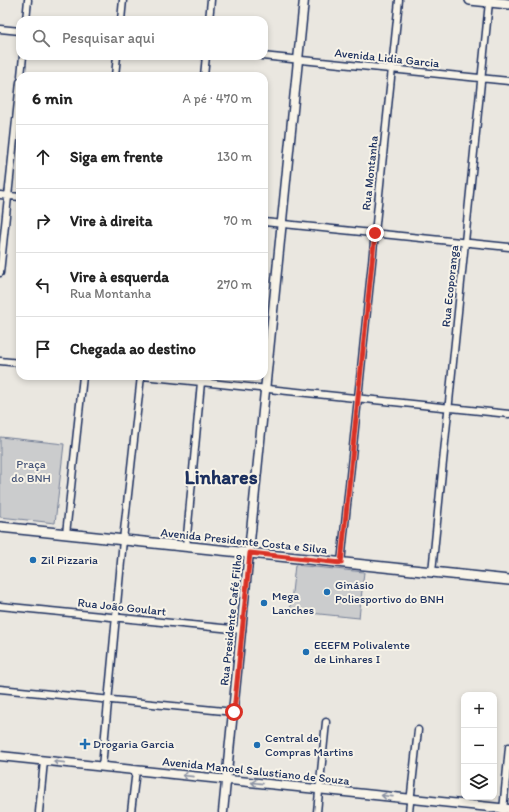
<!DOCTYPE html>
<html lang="pt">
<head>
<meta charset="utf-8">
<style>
  :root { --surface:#fff; --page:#f6f6f6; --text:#222; --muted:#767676; --line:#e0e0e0 }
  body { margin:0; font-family:Itim,sans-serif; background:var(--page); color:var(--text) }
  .controls { position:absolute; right:12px; bottom:12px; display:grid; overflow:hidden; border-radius:8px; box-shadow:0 2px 6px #0003 }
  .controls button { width:36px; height:36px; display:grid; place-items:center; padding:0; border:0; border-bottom:1px solid var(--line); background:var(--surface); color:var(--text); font:20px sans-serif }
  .stop { position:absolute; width:12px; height:12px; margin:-9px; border:3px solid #d93025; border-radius:50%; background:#fff }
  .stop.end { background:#d93025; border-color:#fff; box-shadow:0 1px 4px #0008 }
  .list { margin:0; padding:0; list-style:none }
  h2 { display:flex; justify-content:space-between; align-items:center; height:52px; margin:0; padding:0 16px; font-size:17px }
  h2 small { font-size:13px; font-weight:400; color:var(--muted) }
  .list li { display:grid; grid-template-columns:26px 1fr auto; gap:12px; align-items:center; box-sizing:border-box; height:64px; padding:0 16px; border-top:1px solid var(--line) }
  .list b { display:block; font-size:15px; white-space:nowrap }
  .list p { margin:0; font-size:13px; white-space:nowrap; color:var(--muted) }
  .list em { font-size:13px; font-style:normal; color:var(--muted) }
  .icon { flex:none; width:22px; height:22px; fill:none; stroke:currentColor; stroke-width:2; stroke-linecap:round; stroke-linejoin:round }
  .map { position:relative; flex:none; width:509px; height:812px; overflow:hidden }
  .search { position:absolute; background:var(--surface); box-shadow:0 2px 6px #0003; left:16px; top:16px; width:252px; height:44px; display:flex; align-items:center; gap:10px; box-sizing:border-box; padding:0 14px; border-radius:12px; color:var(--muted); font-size:15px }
  .panel { position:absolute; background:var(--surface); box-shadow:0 2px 6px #0003; left:16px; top:72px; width:252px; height:308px; border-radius:12px }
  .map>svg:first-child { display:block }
</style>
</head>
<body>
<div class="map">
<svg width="509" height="812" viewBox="0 0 509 812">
  <rect width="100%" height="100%" fill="#eae7e0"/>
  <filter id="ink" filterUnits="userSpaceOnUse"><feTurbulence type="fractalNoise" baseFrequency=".025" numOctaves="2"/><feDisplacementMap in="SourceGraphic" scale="8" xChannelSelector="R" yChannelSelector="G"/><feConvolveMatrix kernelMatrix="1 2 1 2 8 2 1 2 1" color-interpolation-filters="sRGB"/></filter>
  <g filter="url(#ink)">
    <path fill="#cbcccd" stroke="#737e96" d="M 0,437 L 64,444 L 55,523 L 0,517 Z
      M 295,565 L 364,572 L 359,618 L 290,611 Z"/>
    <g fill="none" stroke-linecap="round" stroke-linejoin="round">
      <defs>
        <path id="minor" d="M 26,20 L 28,0
          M 121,20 L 123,0
          M 209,20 L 211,0
          M 0,29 L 20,31
          M 262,56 L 509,81
          M 21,76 L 23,56
          M 115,76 L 117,56
          M 204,76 L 206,56
          M 0,195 L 20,197
          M 264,222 L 509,247
          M 0,273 L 20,82
          M 0,361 L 20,363
          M 143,376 L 509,414
          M 66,534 L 83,376
          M 186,547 L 201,382
          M 341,563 L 399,0
          M 432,572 L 489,2
          M 0,606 L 242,630
          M 0,689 L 234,712
          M 102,767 L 123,540 L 141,376
          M 503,811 L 509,747
          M 39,812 L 44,761
          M 131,812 L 136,770
          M 317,812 L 326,722
          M 409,812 L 418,730"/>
        <path id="tertiary" d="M 0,756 L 509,809
          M 223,812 L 304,0"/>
        <path id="secondary" d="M 470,0 L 509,4
          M 0,527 L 509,580"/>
      </defs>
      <use href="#minor" stroke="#1b2f5e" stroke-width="9"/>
      <use href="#tertiary" stroke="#1b2f5e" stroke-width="11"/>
      <use href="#secondary" stroke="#1b2f5e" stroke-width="12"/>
      <use href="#minor" stroke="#f7f3e8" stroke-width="6"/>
      <use href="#tertiary" stroke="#f7f3e8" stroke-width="8"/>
      <use href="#secondary" stroke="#f7f3e8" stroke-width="9"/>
    </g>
    <defs><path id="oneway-shaft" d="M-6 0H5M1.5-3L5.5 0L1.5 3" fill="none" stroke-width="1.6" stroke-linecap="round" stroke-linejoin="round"/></defs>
    <g stroke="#8991a3">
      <use href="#oneway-shaft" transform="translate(59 762) rotate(-174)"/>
      <use href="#oneway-shaft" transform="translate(188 776) rotate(-174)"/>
      <use href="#oneway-shaft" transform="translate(257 783) rotate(-174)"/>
      <use href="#oneway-shaft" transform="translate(387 796) rotate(-174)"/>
    </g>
  </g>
  <g fill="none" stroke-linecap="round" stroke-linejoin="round" filter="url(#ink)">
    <path stroke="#d93025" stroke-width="5" d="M 234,712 L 250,553 L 341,563 L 375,233"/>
  </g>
  <g fill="#1f6fb2" stroke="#f7f3e8" stroke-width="1.5">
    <circle cx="33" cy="560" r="4"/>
    <circle cx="327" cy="592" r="4"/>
    <circle cx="264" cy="603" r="4"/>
    <circle cx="306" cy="652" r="4"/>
    <path d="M83 738h4v4h4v4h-4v4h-4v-4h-4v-4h4z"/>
    <circle cx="257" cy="745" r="4"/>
  </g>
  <g text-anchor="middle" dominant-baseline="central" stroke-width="4" stroke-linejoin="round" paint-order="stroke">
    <g font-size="12" fill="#1b2f5e" stroke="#f7f3e8">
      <text transform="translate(387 58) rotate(6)">Avenida Lidia Garcia</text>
      <text transform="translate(370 173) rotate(-84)">Rua Montanha</text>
      <text transform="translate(450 286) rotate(-84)">Rua Ecoporanga</text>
      <text transform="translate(244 541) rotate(6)">Avenida Presidente Costa e Silva</text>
      <text transform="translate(122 607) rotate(6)">Rua João Goulart</text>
      <text transform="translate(231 620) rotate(-84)">Rua Presidente Café Filho</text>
      <text transform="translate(256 771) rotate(6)">Avenida Manoel Salustiano de Souza</text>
    </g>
    <g font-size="12" fill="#47567a" stroke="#f7f3e8">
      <text x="31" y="464">Praça<tspan x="31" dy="14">do BNH</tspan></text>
    </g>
    <g font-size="12" fill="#1b2f5e" stroke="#f7f3e8" text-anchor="start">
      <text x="41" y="560">Zil Pizzaria</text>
      <text x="335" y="585">Ginásio<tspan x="335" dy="14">Poliesportivo do BNH</tspan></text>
      <text x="272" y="596">Mega<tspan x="272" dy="14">Lanches</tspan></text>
      <text x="314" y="645">EEEFM Polivalente<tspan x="314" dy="14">de Linhares I</tspan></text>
      <text x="265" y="738">Central de<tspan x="265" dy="14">Compras Martins</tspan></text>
      <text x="93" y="744">Drogaria Garcia</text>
    </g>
    <g font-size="20" font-weight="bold" fill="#1b2f5e" stroke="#f7f3e8">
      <text x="221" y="477">Linhares</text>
    </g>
  </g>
</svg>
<div class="controls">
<button>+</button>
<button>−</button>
<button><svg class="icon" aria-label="layers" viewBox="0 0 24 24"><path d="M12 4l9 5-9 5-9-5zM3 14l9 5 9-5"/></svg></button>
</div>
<div class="stop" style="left:234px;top:712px"></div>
<div class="stop end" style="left:375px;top:233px"></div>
<div class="search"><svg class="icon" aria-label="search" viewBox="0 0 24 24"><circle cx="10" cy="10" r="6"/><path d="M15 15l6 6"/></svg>Pesquisar aqui</div>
<section class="panel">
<h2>6 min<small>A pé · 470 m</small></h2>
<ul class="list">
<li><svg class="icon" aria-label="ahead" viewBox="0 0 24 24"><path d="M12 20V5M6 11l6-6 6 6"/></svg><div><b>Siga em frente</b></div><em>130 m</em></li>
<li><svg class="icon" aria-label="right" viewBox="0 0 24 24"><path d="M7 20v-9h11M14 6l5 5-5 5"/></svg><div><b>Vire à direita</b></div><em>70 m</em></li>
<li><svg class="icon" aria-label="left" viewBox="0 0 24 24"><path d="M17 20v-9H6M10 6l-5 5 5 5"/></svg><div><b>Vire à esquerda</b><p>Rua Montanha</p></div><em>270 m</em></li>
<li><svg class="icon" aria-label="arrive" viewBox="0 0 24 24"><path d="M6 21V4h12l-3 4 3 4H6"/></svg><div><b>Chegada ao destino</b></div></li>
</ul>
</section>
</div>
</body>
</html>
